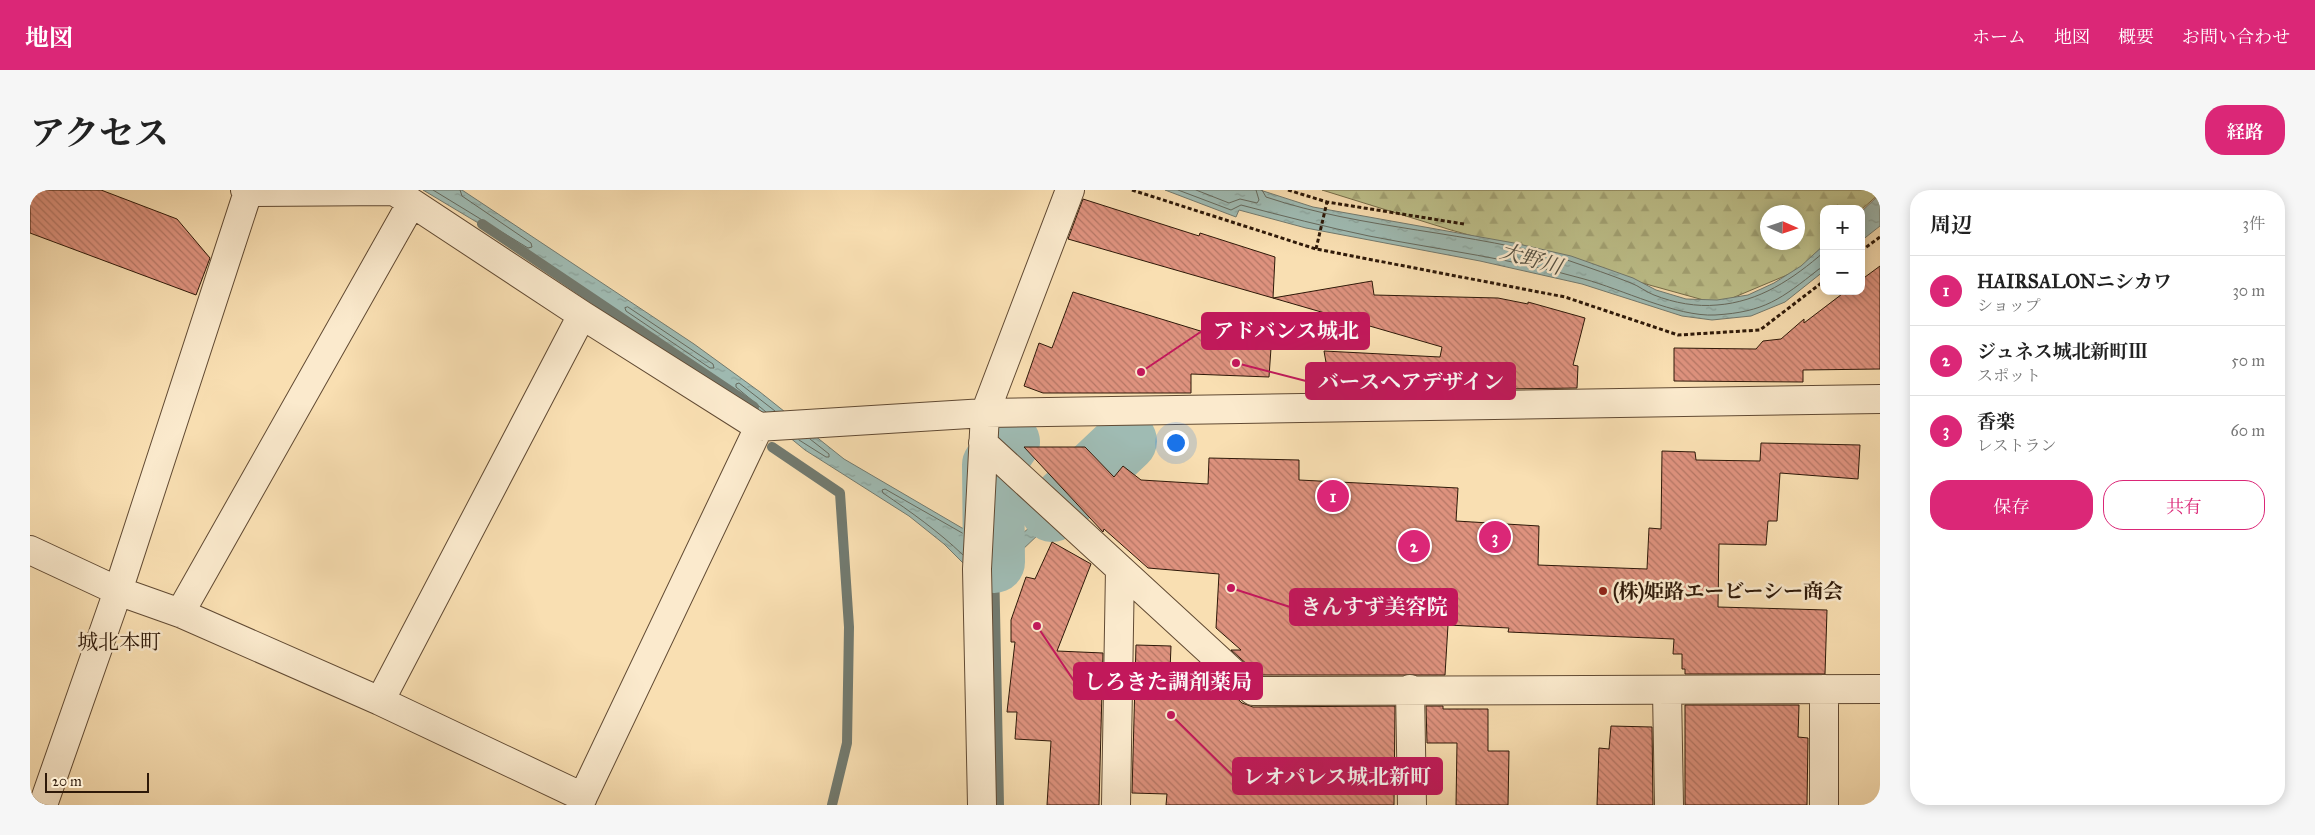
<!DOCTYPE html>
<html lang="ja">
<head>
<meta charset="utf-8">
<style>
  :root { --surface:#fff; --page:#f6f6f6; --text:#222; --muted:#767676; --line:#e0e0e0; --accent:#db2777 }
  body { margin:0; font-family:"IM FELL Great Primer","Noto Serif JP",serif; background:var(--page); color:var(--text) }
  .controls { position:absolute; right:15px; top:15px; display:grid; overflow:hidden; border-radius:10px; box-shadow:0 2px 12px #0003 }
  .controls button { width:45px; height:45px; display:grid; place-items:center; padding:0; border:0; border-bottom:1px solid var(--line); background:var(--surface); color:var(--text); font:25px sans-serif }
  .compass { position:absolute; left:1730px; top:15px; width:45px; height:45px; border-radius:50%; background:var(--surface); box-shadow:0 2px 12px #0003; rotate:93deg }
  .scale { position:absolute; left:15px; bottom:12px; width:104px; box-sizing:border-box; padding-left:5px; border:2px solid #2e1909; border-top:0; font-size:14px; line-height:18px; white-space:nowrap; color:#2e1909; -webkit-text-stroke:4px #fbeacd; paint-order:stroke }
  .you { position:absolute; left:1145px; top:252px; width:18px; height:18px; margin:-12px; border:4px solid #fff; border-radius:50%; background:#1a73e8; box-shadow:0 0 0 8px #1a73e833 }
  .badge { display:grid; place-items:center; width:32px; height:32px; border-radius:50%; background:var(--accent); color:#fff; font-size:16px; font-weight:700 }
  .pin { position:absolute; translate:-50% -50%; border:2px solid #fff; box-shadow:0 1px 5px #0006 }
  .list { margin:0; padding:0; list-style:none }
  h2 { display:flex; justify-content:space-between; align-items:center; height:65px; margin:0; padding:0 20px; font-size:21px }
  h2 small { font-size:16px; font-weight:400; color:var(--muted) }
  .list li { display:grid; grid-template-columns:32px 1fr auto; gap:15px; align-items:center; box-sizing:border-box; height:70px; padding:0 20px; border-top:1px solid var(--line) }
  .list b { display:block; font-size:19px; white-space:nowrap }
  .list p { margin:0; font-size:16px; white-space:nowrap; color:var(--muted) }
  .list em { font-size:16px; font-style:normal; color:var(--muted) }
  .actions { display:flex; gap:10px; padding:15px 20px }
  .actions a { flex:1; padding:11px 0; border:1px solid var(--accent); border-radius:20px; text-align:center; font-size:18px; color:var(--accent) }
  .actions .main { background:var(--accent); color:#fff }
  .map { position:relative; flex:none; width:1850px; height:615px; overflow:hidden; border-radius:20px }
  header { display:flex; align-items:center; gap:30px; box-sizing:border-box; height:70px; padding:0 25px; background:var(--accent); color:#fff }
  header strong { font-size:24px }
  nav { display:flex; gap:28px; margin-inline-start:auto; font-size:18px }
  .intro { display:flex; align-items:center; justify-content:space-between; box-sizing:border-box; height:120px; padding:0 30px }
  h1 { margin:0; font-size:35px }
  .button { padding:12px 22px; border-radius:20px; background:var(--accent); color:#fff; font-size:18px; font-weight:700 }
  main { display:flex; gap:30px; padding:0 30px }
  aside { flex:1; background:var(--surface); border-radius:20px; box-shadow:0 2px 12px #0003 }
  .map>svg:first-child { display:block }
</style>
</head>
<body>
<header>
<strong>地図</strong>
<nav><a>ホーム</a><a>地図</a><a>概要</a><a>お問い合わせ</a></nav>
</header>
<div class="intro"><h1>アクセス</h1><a class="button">経路</a></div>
<main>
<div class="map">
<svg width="1850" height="615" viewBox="0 0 1850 615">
  <defs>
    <pattern id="forest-firs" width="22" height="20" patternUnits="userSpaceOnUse" patternTransform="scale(1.25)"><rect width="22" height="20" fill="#bec18c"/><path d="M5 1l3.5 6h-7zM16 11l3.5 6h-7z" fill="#a4a577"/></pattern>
    <pattern id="water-ripples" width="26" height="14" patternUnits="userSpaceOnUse" patternTransform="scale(1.25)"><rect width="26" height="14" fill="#9fbbb3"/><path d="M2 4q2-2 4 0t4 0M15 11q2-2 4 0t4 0" fill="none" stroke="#89a099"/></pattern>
    <pattern id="building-back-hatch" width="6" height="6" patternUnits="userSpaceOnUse" patternTransform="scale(1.25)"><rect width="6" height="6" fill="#de927e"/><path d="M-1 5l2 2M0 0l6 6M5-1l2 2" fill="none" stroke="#b47665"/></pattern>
  </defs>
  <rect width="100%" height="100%" fill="#f9dfb2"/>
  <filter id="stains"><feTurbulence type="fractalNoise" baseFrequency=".004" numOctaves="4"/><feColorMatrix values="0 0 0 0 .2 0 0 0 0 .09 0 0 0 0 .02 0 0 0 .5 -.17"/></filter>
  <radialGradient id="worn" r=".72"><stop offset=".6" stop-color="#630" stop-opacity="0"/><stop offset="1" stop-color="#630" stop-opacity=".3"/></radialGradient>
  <path fill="url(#forest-firs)" stroke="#766d4a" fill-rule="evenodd" d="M 1292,0 L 1850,0 L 1850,3 L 1831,20 L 1794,19 L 1794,56 L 1769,80 L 1688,114 L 1421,40 ZM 1738,22 L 1768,22 L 1768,52 L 1738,52 Z"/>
  <path fill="url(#water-ripples)" stroke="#727a6f" d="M 393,0 L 432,0 L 664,154 L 730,202 L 814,269 L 932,338 L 968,350 L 987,348 L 1017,323 L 1080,260 L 1092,265 L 990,362 L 970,363 L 970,382 L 934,374 L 914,354 L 879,326 L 775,260 L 694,194 L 495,61 Z
    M 1135,0 L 1230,0 L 1283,17 L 1484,53 L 1541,66 L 1603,88 L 1626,100 L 1656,109 L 1687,110 L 1718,105 L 1744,93 L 1771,76 L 1794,55 L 1794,81 L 1755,112 L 1721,126 L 1682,130 L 1652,126 L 1552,94 L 1450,71 L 1276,38 L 1209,20 L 1206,27 Z
    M 1850,4 L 1850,36 L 1831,51 L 1831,22 Z"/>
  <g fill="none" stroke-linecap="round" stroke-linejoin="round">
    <path stroke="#666a5e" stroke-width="1" d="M 403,0 L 498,58 L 502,57 L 501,53 L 432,6 L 430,0
      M 1148,0 L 1201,20 L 1211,15 C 1253,26 1296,37 1339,46 C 1411,60 1484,69 1554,89 C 1591,99 1647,127 1685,125 C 1735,122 1751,109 1789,79 L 1794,78
      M 1166,0 L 1199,13 L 1210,9 L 1227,13 L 1229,10 L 1226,0
      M 1232,0 L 1236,7 C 1334,40 1441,41 1540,71 C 1560,78 1581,85 1601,93 C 1609,96 1616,102 1624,105 C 1644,113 1667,117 1687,115 C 1729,112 1763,89 1794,62
      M 598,117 L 683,174 L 684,178 L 680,178 L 596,121 L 595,118 Z
      M 736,222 L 706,197 L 706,194 L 709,193 L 745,221
      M 769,250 L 796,267 L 799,267 L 799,264 L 780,249
      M 933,365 C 908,341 881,322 853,303 L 852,300 L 855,299 L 934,344"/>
    <path stroke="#727a6f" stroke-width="10" d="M 452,34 L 724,217
      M 742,257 L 810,303 L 819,437 L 817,553 L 802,615
      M 961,370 L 964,372 L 969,615"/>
    <path stroke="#9fbbb3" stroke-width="62" d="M 1022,321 L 1096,251
      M 964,372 L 963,275 L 979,252"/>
  </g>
  <path fill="url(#building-back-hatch)" stroke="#2e1909" d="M 0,0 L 71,0 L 147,29 L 180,68 L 166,105 L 0,43 Z
    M 1053,9 L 1169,46 L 1170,43 L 1245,67 L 1243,108 L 1038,49 Z
    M 1850,76 L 1850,179 L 1773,180 L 1773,192 L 1644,191 L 1644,158 L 1726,159 L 1733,151 L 1751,149 L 1774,129 L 1774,133 L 1816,101 L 1831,101 L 1831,90 Z
    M 1342,91 L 1344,105 L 1468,108 L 1498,114 L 1498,112 L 1555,128 L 1543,175 L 1548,176 L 1547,198 L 1473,199 L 1375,195 L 1373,188 L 1301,201 L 1294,161 L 1410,167 L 1412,157 L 1243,108 Z
    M 1043,102 L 1226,158 L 1241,158 L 1239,187 L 1161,184 L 1161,203 L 1013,203 L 994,196 L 1009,153 L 1022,158 Z
    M 1731,253 L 1830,255 L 1828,289 L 1750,283 L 1747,331 L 1738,331 L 1736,355 L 1689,354 L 1688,417 L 1797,420 L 1795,484 L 1655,484 L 1655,479 L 1652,479 L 1652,464 L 1643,464 L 1644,449 L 1478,442 L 1479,438 L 1418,435 L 1415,485 L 1229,485 L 1201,460 L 1211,460 L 1186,438 L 1189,384 L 1118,378 L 1074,339 L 1073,342 L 994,257 L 1055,257 L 1084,287 L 1093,276 L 1111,290 L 1178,294 L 1179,268 L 1269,270 L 1269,290 L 1428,298 L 1426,331 L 1509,336 L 1508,375 L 1617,379 L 1619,338 L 1631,339 L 1632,261 L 1665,262 L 1666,270 L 1730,271 Z
    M 1022,352 L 1061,374 L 1027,461 L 1073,463 L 1069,615 L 1017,615 L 1021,551 L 985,549 L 987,522 L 977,522 L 985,452 L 981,452 L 981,430 L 996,387 L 1005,389 Z
    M 1106,455 L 1141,456 L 1139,504 L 1191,506 L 1192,494 L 1212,513 L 1223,517 L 1365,516 L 1364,615 L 1136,615 L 1137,604 L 1102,603 Z
    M 1655,515 L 1769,515 L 1768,547 L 1778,548 L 1777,615 L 1655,615 Z
    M 1396,516 L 1413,516 L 1413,519 L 1458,519 L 1458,561 L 1479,561 L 1478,615 L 1426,615 L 1427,553 L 1397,553 Z
    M 1581,536 L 1622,537 L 1623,615 L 1567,615 L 1569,558 L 1579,559 Z"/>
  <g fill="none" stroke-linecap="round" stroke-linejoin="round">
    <defs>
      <path id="minor" d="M 215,0 L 218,2 L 364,1 L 552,125 L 729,237 L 955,223 L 1850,209
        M 953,253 L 1223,501 L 1850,499
        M 0,360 L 88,401 L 150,423 L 350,511 L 553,607
        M 150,423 L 381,14
        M 1380,499 L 1382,615
        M 1637,501 L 1639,615
        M 350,511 L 552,125
        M 13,615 L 88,401 L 218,2
        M 549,615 L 729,237
        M 952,615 L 947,379 L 955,223 L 1040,0
        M 1086,615 L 1090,379
        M 1794,615 L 1794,499"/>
    </defs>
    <use href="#minor" stroke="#614a33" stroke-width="30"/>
    <path stroke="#2e1909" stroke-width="3" stroke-dasharray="4 2.5" stroke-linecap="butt" d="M 1102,0 L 1286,59 L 1535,107 L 1648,145 L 1730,140 L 1794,91
      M 1258,0 L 1297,12 L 1434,34
      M 1286,59 L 1297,12
      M 1831,61 L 1850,47"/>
    <use href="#minor" stroke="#fbeacd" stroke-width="28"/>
  </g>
  <circle fill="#8f2418" stroke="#fbeacd" stroke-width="2" cx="1573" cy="401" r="5"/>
  <g text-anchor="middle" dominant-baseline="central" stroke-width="5" stroke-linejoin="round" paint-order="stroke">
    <g font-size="20" font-weight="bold" fill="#2e1909" stroke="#fbeacd" text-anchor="start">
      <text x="1583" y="401">(株)姫路エービーシー商会</text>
    </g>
    <g font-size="21" font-style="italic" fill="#565244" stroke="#fbeacd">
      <text transform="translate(1501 69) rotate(16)">大野川</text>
    </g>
    <g font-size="21" fill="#2e1909" stroke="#fbeacd">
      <text x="89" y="452">城北本町</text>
    </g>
  </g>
  <path fill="none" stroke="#c2185b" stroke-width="2" d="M1111 182L1172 141M1206 173L1276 191M1201 398L1260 417M1007 436L1044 491M1141 525L1203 586"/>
  <g fill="#c2185b" stroke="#fbeacd" stroke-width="2">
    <circle cx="1111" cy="182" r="5"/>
    <circle cx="1206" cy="173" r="5"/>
    <circle cx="1201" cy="398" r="5"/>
    <circle cx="1007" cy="436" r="5"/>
    <circle cx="1141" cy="525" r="5"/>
  </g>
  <g fill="#c2185b" stroke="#c2185b" stroke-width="2">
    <rect x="1172" y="123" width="167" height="36" rx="5"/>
    <rect x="1276" y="173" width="209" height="36" rx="5"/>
    <rect x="1260" y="399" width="167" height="36" rx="5"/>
    <rect x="1044" y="473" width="188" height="36" rx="5"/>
    <rect x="1203" y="568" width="209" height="36" rx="5"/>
  </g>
  <g font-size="21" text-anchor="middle" font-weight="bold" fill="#fff">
    <text x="1256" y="148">アドバンス城北</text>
    <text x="1381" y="199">バースヘアデザイン</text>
    <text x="1344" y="424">きんすず美容院</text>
    <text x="1138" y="499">しろきた調剤薬局</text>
    <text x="1307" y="594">レオパレス城北新町</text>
  </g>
  <rect width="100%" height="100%" filter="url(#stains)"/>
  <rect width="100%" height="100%" fill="url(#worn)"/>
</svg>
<div class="controls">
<button>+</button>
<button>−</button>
</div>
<svg class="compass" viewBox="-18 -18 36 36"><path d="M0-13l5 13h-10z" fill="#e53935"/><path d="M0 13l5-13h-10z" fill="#767676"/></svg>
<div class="scale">20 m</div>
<div class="you"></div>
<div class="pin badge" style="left:1303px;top:306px">1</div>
<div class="pin badge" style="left:1384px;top:356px">2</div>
<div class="pin badge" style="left:1465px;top:347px">3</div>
</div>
<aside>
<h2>周辺<small>3件</small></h2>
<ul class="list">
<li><span class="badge">1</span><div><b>HAIRSALONニシカワ</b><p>ショップ</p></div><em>30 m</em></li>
<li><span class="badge">2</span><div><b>ジュネス城北新町Ⅲ</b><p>スポット</p></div><em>50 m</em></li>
<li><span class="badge">3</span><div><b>香楽</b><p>レストラン</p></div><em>60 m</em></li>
</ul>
<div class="actions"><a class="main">保存</a><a>共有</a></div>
</aside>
</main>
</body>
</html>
